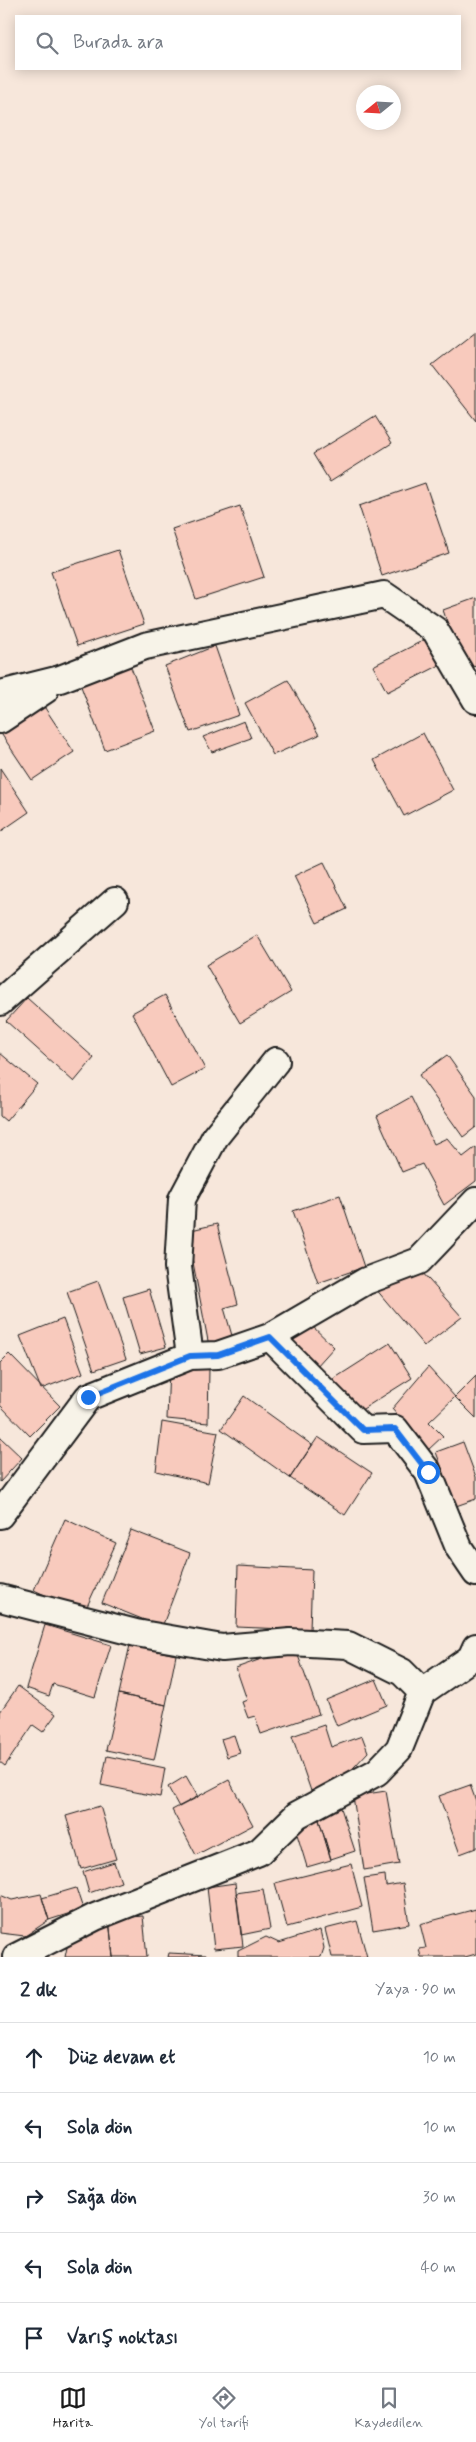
<!DOCTYPE html>
<html lang="tr">
<head>
<meta charset="utf-8">
<style>
  :root { --surface:#fff; --page:#f2f2f3; --text:#1f2937; --muted:#747a83; --line:#e0e1e3; --accent:#1c1c1c }
  body { margin:0; font-family:Mynerve,sans-serif; background:var(--page); color:var(--text) }
  .compass { position:absolute; left:356px; top:85px; width:45px; height:45px; border-radius:50%; background:var(--surface); box-shadow:0 2px 12px #0003; rotate:252deg }
  .stop { position:absolute; width:15px; height:15px; margin:-11px; border:4px solid #1a73e8; border-radius:50%; background:#fff }
  .stop.end { background:#1a73e8; border-color:#fff; box-shadow:0 1px 5px #0008 }
  .list { margin:0; padding:0; list-style:none }
  h2 { display:flex; justify-content:space-between; align-items:center; height:65px; margin:0; padding:0 20px; font-size:21px }
  h2 small { font-size:16px; font-weight:400; color:var(--muted) }
  .list li { display:grid; grid-template-columns:32px 1fr auto; gap:15px; align-items:center; box-sizing:border-box; height:70px; padding:0 20px; border-top:1px solid var(--line) }
  .list b { display:block; font-size:19px; white-space:nowrap }
  .list em { font-size:16px; font-style:normal; color:var(--muted) }
  .icon { flex:none; width:28px; height:28px; fill:none; stroke:currentColor; stroke-width:2; stroke-linecap:round; stroke-linejoin:round }
  .map { position:relative; flex:none; width:476px; height:1957px; overflow:hidden }
  .search { position:absolute; background:var(--surface); box-shadow:0 2px 12px #0003; left:15px; right:15px; top:15px; height:55px; display:flex; align-items:center; gap:12px; box-sizing:border-box; padding:0 18px; border-radius:0px; color:var(--muted); font-size:19px }
  .sheet { height:415px; background:var(--surface) }
  nav { display:flex; justify-content:space-around; align-items:center; box-sizing:border-box; height:70px; border-top:1px solid var(--line); background:var(--surface); font-size:14px; color:var(--muted) }
  nav a { display:grid; justify-items:center; gap:2px }
  nav .on { color:var(--accent) }
  .map>svg:first-child { display:block }
</style>
</head>
<body>
<div class="map">
<svg width="476" height="1957" viewBox="0 0 476 1957">
  <rect width="100%" height="100%" fill="#f7e7db"/>
  <filter id="ink" filterUnits="userSpaceOnUse"><feTurbulence type="fractalNoise" baseFrequency=".02" numOctaves="2"/><feDisplacementMap in="SourceGraphic" scale="10" xChannelSelector="R" yChannelSelector="G"/><feConvolveMatrix kernelMatrix="1 2 1 2 8 2 1 2 1" color-interpolation-filters="sRGB"/></filter>
  <g filter="url(#ink)">
    <path fill="#f8cabd" stroke="#1c1c1c" d="M 476,331 L 476,421 L 432,365 Z
      M 375,416 L 392,443 L 330,482 L 313,454 Z
      M 425,483 L 449,553 L 382,576 L 359,506 Z
      M 240,506 L 264,577 L 196,599 L 172,529 Z
      M 118,550 L 144,624 L 77,646 L 51,572 Z
      M 476,598 L 476,666 L 464,670 L 443,610 Z
      M 428,638 L 442,664 L 387,692 L 373,666 Z
      M 215,646 L 239,715 L 190,732 L 165,666 Z
      M 129,662 L 155,731 L 105,750 L 79,681 Z
      M 288,680 L 319,735 L 273,755 L 245,703 Z
      M 41,702 L 74,752 L 32,780 L 0,732 Z
      M 244,721 L 251,738 L 212,752 L 203,737 Z
      M 423,733 L 453,790 L 404,816 L 374,760 Z
      M 0,768 L 29,812 L 0,832 Z
      M 324,862 L 347,909 L 317,923 L 294,876 Z
      M 257,935 L 291,992 L 240,1023 L 206,965 Z
      M 165,995 L 205,1069 L 171,1087 L 132,1013 Z
      M 27,998 L 94,1058 L 74,1082 L 6,1021 Z
      M 0,1053 L 37,1084 L 6,1121 L 0,1116 Z
      M 447,1055 L 476,1096 L 476,1127 L 463,1137 L 419,1075 Z
      M 411,1097 L 434,1144 L 447,1138 L 463,1157 L 476,1147 L 476,1181 L 444,1205 L 422,1164 L 402,1172 L 377,1116 Z
      M 340,1195 L 364,1267 L 318,1283 L 293,1211 Z
      M 217,1224 L 238,1304 L 224,1308 L 233,1339 L 209,1346 L 187,1231 Z
      M 421,1271 L 462,1317 L 424,1346 L 375,1288 Z
      M 98,1281 L 126,1359 L 94,1370 L 67,1292 Z
      M 149,1289 L 166,1347 L 140,1354 L 123,1297 Z
      M 63,1319 L 83,1373 L 41,1389 L 20,1336 Z
      M 308,1322 L 334,1347 L 316,1367 L 290,1341 Z
      M 390,1343 L 412,1378 L 355,1414 L 332,1380 Z
      M 9,1354 L 60,1406 L 30,1436 L 0,1405 L 0,1363 Z
      M 169,1367 L 209,1368 L 208,1423 L 167,1419 Z
      M 428,1367 L 455,1397 L 429,1422 L 443,1436 L 428,1450 L 392,1409 Z
      M 476,1376 L 476,1418 L 455,1397 Z
      M 244,1396 L 312,1445 L 290,1478 L 221,1429 Z
      M 162,1422 L 218,1432 L 208,1483 L 156,1471 Z
      M 0,1437 L 22,1458 L 0,1482 Z
      M 318,1437 L 372,1473 L 345,1515 L 290,1478 Z
      M 463,1442 L 476,1477 L 476,1499 L 456,1506 L 436,1452 Z
      M 65,1519 L 116,1543 L 84,1613 L 34,1590 Z
      M 131,1530 L 190,1553 L 162,1627 L 102,1603 Z
      M 238,1566 L 312,1570 L 310,1630 L 236,1627 Z
      M 45,1625 L 111,1645 L 95,1697 L 53,1684 L 49,1696 L 26,1688 Z
      M 130,1645 L 176,1655 L 166,1705 L 119,1694 Z
      M 295,1647 L 319,1714 L 261,1734 L 255,1716 L 248,1718 L 242,1702 L 247,1700 L 236,1668 Z
      M 376,1679 L 387,1705 L 337,1726 L 326,1700 Z
      M 18,1686 L 56,1714 L 43,1732 L 33,1725 L 5,1766 L 0,1762 L 0,1712 Z
      M 119,1694 L 166,1705 L 154,1760 L 106,1750 Z
      M 324,1725 L 331,1747 L 362,1736 L 368,1752 L 342,1780 L 311,1791 L 292,1736 Z
      M 234,1735 L 240,1753 L 227,1757 L 221,1739 Z
      M 107,1756 L 165,1768 L 160,1797 L 101,1785 Z
      M 186,1776 L 198,1797 L 179,1807 L 168,1787 Z
      M 229,1780 L 253,1825 L 196,1855 L 172,1810 Z
      M 470,1785 L 476,1801 L 476,1848 L 460,1854 L 439,1796 Z
      M 386,1791 L 399,1864 L 364,1870 L 353,1796 Z
      M 340,1805 L 355,1851 L 331,1859 L 317,1813 Z
      M 100,1806 L 116,1859 L 81,1869 L 66,1816 Z
      M 317,1813 L 331,1860 L 307,1867 L 293,1821 Z
      M 114,1862 L 121,1882 L 89,1893 L 83,1872 Z
      M 351,1864 L 362,1907 L 287,1927 L 275,1883 Z
      M 385,1875 L 386,1886 L 403,1883 L 409,1924 L 373,1930 L 364,1878 Z
      M 235,1883 L 243,1946 L 214,1949 L 207,1887 Z
      M 76,1888 L 83,1909 L 49,1920 L 42,1898 Z
      M 263,1889 L 270,1929 L 241,1935 L 236,1893 Z
      M 41,1894 L 49,1920 L 25,1936 L 0,1933 L 0,1895 L 12,1900 Z
      M 476,1909 L 476,1954 L 465,1957 L 421,1957 L 419,1949 L 426,1948 L 420,1924 Z
      M 143,1916 L 147,1957 L 113,1957 L 109,1919 Z
      M 109,1919 L 113,1957 L 65,1957 L 70,1933 Z
      M 357,1921 L 367,1957 L 332,1957 L 325,1929 Z
      M 320,1930 L 324,1948 L 321,1957 L 238,1957 L 238,1951 L 266,1937 L 279,1943 Z
      M 169,1953 L 206,1955 L 206,1957 L 168,1957 Z"/>
    <g fill="none" stroke-linecap="round" stroke-linejoin="round">
      <defs>
        <path id="minor" d="M 0,694 L 60,679 L 145,646 L 384,595 L 435,630 L 476,700
          M 0,720 L 45,690
          M 0,1002 L 115,901
          M 270,1337 L 363,1430 L 395,1429 L 428,1472 L 459,1548 L 476,1573
          M 190,1356 L 178,1267 L 182,1199 L 215,1137 L 276,1061
          M 0,1515 L 88,1397 L 190,1356 L 218,1355 L 270,1337 L 366,1281 L 419,1261 L 476,1201
          M 0,1598 L 136,1633 L 222,1648 L 290,1642 L 348,1645 L 402,1672 L 422,1692 L 399,1749 L 377,1772 L 297,1815 L 259,1852 L 95,1917 L 16,1957
          M 422,1692 L 471,1658 L 476,1647"/>
      </defs>
      <use href="#minor" stroke="#1c1c1c" stroke-width="30"/>
      <use href="#minor" stroke="#f7f3e8" stroke-width="26"/>
    </g>
  </g>
  <g fill="none" stroke-linecap="round" stroke-linejoin="round" filter="url(#ink)">
    <path stroke="#1a73e8" stroke-width="6" d="M 88,1397 L 190,1356 L 218,1355 L 270,1337 L 363,1430 L 395,1429 L 428,1472"/>
  </g>
</svg>
<svg class="compass" viewBox="-18 -18 36 36"><path d="M0-13l5 13h-10z" fill="#e53935"/><path d="M0 13l5-13h-10z" fill="#747a83"/></svg>
<div class="stop" style="left:428px;top:1472px"></div>
<div class="stop end" style="left:88px;top:1397px"></div>
<div class="search"><svg class="icon" aria-label="search" viewBox="0 0 24 24"><circle cx="10" cy="10" r="6"/><path d="M15 15l6 6"/></svg>Burada ara</div>
</div>
<section class="sheet">
<h2>2 dk<small>Yaya · 90 m</small></h2>
<ul class="list">
<li><svg class="icon" aria-label="ahead" viewBox="0 0 24 24"><path d="M12 20V5M6 11l6-6 6 6"/></svg><div><b>Düz devam et</b></div><em>10 m</em></li>
<li><svg class="icon" aria-label="left" viewBox="0 0 24 24"><path d="M17 20v-9H6M10 6l-5 5 5 5"/></svg><div><b>Sola dön</b></div><em>10 m</em></li>
<li><svg class="icon" aria-label="right" viewBox="0 0 24 24"><path d="M7 20v-9h11M14 6l5 5-5 5"/></svg><div><b>Sağa dön</b></div><em>30 m</em></li>
<li><svg class="icon" aria-label="left" viewBox="0 0 24 24"><path d="M17 20v-9H6M10 6l-5 5 5 5"/></svg><div><b>Sola dön</b></div><em>40 m</em></li>
<li><svg class="icon" aria-label="arrive" viewBox="0 0 24 24"><path d="M6 21V4h12l-3 4 3 4H6"/></svg><div><b>Varış noktası</b></div></li>
</ul>
</section>
<nav>
<a class="on"><svg class="icon" aria-label="map" viewBox="0 0 24 24"><path d="M3 6l6-2 6 2 6-2v14l-6 2-6-2-6 2zM9 4v14M15 6v14"/></svg>Harita</a>
<a><svg class="icon" aria-label="directions" viewBox="0 0 24 24"><path d="M12 3l9 9-9 9-9-9zM9 14v-3h6M13 9l2 2-2 2"/></svg>Yol tarifi</a>
<a><svg class="icon" aria-label="saved" viewBox="0 0 24 24"><path d="M7 4h10v16l-5-4-5 4z"/></svg>Kaydedilen</a>
</nav>
</body>
</html>
